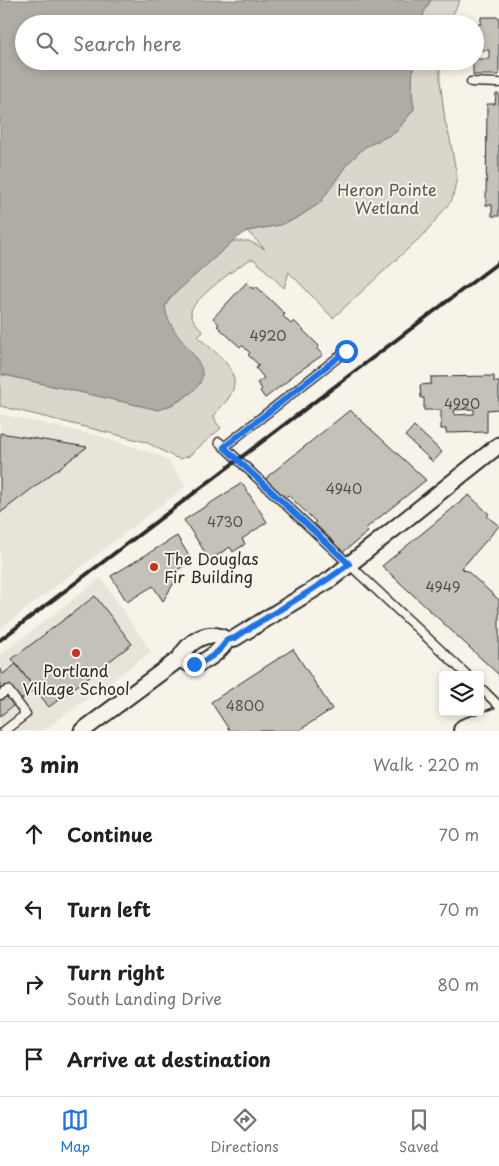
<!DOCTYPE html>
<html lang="en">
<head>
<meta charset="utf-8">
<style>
  :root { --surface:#fff; --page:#f2f2f2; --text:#202124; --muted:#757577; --line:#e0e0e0; --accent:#1a73e8 }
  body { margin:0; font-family:"Playpen Sans",sans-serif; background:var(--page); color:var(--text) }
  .controls { position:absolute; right:15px; bottom:15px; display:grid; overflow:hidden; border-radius:5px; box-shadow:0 2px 8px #0003 }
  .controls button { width:45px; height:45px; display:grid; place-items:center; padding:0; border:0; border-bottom:1px solid var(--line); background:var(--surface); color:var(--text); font:25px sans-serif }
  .stop { position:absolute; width:15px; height:15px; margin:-11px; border:4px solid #1a73e8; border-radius:50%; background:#fff }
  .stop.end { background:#1a73e8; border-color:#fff; box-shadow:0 1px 5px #0008 }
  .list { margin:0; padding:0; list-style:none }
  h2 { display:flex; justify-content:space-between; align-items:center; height:65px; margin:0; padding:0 20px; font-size:21px }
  h2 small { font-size:16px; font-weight:400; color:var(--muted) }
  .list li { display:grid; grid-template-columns:32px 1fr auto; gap:15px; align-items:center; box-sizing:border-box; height:75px; padding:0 20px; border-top:1px solid var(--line) }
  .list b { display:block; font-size:19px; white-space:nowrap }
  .list p { margin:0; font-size:16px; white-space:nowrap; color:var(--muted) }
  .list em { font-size:16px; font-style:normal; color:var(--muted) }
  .icon { flex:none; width:28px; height:28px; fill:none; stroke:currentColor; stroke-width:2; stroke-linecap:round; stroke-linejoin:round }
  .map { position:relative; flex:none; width:499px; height:731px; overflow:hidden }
  .search { position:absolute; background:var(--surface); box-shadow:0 2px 8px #0003; left:15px; right:15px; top:15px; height:55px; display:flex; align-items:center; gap:12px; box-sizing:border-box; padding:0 18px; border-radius:28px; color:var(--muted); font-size:19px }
  .sheet { height:365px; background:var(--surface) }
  nav { display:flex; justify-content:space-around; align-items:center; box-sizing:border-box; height:70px; border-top:1px solid var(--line); background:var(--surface); font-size:14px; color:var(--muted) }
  nav a { display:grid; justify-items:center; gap:2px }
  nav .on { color:var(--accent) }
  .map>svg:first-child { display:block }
</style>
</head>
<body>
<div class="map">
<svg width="499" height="731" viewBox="0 0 499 731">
  <rect width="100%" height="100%" fill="#f7f3e8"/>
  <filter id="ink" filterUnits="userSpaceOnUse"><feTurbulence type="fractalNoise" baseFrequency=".02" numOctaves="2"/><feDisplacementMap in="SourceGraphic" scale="10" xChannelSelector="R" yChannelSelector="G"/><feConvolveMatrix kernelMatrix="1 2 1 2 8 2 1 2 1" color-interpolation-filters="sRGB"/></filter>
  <g filter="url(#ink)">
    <path fill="#e8e4da" d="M 0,414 L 100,436 L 152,453 L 163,457 L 169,462 L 186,486 L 0,629 Z
      M 101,578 L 151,652 L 43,731 L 0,731 L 0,655 Z"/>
    <path fill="#dad6cc" stroke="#82807c" d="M 431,0 L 460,0 L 448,24 L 421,24 L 424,12 Z
      M 413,61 L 440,61 L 440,80 L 445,121 L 450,139 L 457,177 L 452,200 L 424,234 L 333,318 L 289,272 L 284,288 L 255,260 L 251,259 C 240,264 190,302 191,312 C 191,320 199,326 203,332 L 198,337 C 213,351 244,370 231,394 C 227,403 218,408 214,416 L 216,422 L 221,428 L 189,456 L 180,459 L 174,457 L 146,442 L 0,406 L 0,374 L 159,410 C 178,403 189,398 200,381 L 166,315 L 165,306 L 171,297 L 233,241 L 249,241 L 265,249 L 247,231 L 280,225 L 297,218 L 320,203 L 347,164 L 365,147 L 396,132 L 414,109 L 412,93 Z"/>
    <path fill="#afaca4" stroke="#7a7874" d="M 0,0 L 431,0 L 424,12 L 421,24 L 24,24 L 24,61 L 413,61 L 412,93 L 414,109 L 396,132 L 365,147 L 347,164 L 320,203 L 297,218 L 280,225 L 247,231 L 233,241 L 171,297 L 165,306 C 170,353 250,372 159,410 L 0,374 Z"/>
    <path fill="#c4c1b9" stroke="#2b2b2b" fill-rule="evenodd" d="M 481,17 L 499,17 L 499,75 L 473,75 L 473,61 L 475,61 L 475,59 L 489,59 L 489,50 L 475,50 L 475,24 L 481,24 Z
      M 496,94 L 499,94 L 499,216 L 492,216 L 492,205 L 486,205 L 487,104 L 495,104 Z
      M 247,282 L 254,289 L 256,286 L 285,314 L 283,316 L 291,324 L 294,321 L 319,346 L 317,349 L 323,355 L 289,378 L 290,379 L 265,398 L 260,391 L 262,389 L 257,383 L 264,378 L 256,368 L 259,365 L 248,355 L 250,353 L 242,345 L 240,347 L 217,326 L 219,324 L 213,318 Z
      M 494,376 L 494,382 L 499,382 L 499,409 L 487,410 L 487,432 L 446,433 L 446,429 L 441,429 L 441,410 L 424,410 L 424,398 L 421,398 L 420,385 L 431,384 L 431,377 ZM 474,409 L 474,414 L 455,415 L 454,410 Z
      M 350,410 L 426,480 L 365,529 L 368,532 L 342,553 L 332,545 L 335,543 L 314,523 L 316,522 L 288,495 L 284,499 L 265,481 L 268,476 Z
      M 414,426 L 442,452 L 433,462 L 405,436 Z
      M 0,433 L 87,447 L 0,513 Z
      M 242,483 L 267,522 L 242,539 L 245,544 L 233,552 L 230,547 L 210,560 L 184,520 Z
      M 469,495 L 489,514 L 487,516 L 499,526 L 462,568 L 465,571 L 466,570 L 499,600 L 499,675 L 382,566 Z
      M 177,536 L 192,561 L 174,572 L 177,578 L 163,601 L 153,586 L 127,602 L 111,576 Z
      M 95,596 L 132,644 L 49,707 L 12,659 Z
      M 293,649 L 332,709 L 298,731 L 230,731 L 211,702 Z
      M 16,664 L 35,689 L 0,716 L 0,669 L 3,674 Z"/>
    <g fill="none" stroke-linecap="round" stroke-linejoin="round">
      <defs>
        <path id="lane" d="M 471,82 L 499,83
          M 219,442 L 467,675
          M 224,447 L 346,351
          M 480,687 L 499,706
          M 0,695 L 8,690 L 26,714 L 4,731"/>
        <path id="street" d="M 179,659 C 184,661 189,665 195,664 C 206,663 222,649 227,640
          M 82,731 L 179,659 C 189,641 208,628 227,640 L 235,638 L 331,579 L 499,445"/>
        <path id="primary" d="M 466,731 L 499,720"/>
      </defs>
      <use href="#lane" stroke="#2b2b2b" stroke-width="11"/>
      <use href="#street" stroke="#2b2b2b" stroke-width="19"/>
      <use href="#primary" stroke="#2b2b2b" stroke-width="28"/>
      <use href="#lane" stroke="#f7f3e8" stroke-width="8"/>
      <use href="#street" stroke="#f7f3e8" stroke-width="15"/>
      <use href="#primary" stroke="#f7f3e8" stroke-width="24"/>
      <path stroke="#2b2b2b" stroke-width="4" d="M 0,640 L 499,262"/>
    </g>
  </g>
  <g fill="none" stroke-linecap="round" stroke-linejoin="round" filter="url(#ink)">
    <path stroke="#1a73e8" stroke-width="6" d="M 194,664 C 207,662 221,651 227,640 L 235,638 C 273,612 313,592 349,564 L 224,447 L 346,351"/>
  </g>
  <g fill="#c8321e" stroke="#f7f3e8" stroke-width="2">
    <circle cx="154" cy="567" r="5"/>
    <circle cx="76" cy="653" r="5"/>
  </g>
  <g text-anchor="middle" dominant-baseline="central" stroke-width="4" stroke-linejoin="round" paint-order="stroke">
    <g font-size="14" fill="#51504e">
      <text x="268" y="335">4920</text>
      <text x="462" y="403">4990</text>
      <text x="344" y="488">4940</text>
      <text x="225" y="521">4730</text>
      <text x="443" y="586">4949</text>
      <text x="245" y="705">4800</text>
    </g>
    <g font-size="16" fill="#575653" stroke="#f7f3e8">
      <text x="387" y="189">Heron Pointe<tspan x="387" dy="18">Wetland</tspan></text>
    </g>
    <g font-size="16" fill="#2b2b2b" stroke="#f7f3e8" text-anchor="start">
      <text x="164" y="558">The Douglas<tspan x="164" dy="18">Fir Building</tspan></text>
      <text x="76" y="670" text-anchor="middle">Portland<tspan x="76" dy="18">Village School</tspan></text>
    </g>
  </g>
</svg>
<div class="controls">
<button><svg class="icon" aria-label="layers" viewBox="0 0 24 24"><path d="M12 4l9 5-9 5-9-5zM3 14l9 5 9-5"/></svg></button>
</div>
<div class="stop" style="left:346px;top:351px"></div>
<div class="stop end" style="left:194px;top:664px"></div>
<div class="search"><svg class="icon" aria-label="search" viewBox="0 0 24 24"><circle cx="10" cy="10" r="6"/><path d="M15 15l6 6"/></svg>Search here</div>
</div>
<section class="sheet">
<h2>3 min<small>Walk · 220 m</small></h2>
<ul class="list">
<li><svg class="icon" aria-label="ahead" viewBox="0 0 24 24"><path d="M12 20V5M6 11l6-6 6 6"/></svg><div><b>Continue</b></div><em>70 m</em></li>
<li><svg class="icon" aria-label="left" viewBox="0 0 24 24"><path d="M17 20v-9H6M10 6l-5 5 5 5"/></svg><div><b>Turn left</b></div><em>70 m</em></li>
<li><svg class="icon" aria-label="right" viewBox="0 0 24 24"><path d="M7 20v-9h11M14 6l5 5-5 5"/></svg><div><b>Turn right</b><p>South Landing Drive</p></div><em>80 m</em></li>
<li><svg class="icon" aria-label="arrive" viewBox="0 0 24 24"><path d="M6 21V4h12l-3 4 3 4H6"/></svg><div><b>Arrive at destination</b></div></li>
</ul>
</section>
<nav>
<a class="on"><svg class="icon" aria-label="map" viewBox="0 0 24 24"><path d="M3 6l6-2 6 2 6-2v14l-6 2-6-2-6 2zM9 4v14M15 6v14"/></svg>Map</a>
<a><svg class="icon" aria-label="directions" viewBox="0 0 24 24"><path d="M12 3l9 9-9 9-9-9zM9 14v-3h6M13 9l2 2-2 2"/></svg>Directions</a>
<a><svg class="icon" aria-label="saved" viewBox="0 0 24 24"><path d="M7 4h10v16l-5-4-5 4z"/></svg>Saved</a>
</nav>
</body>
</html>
